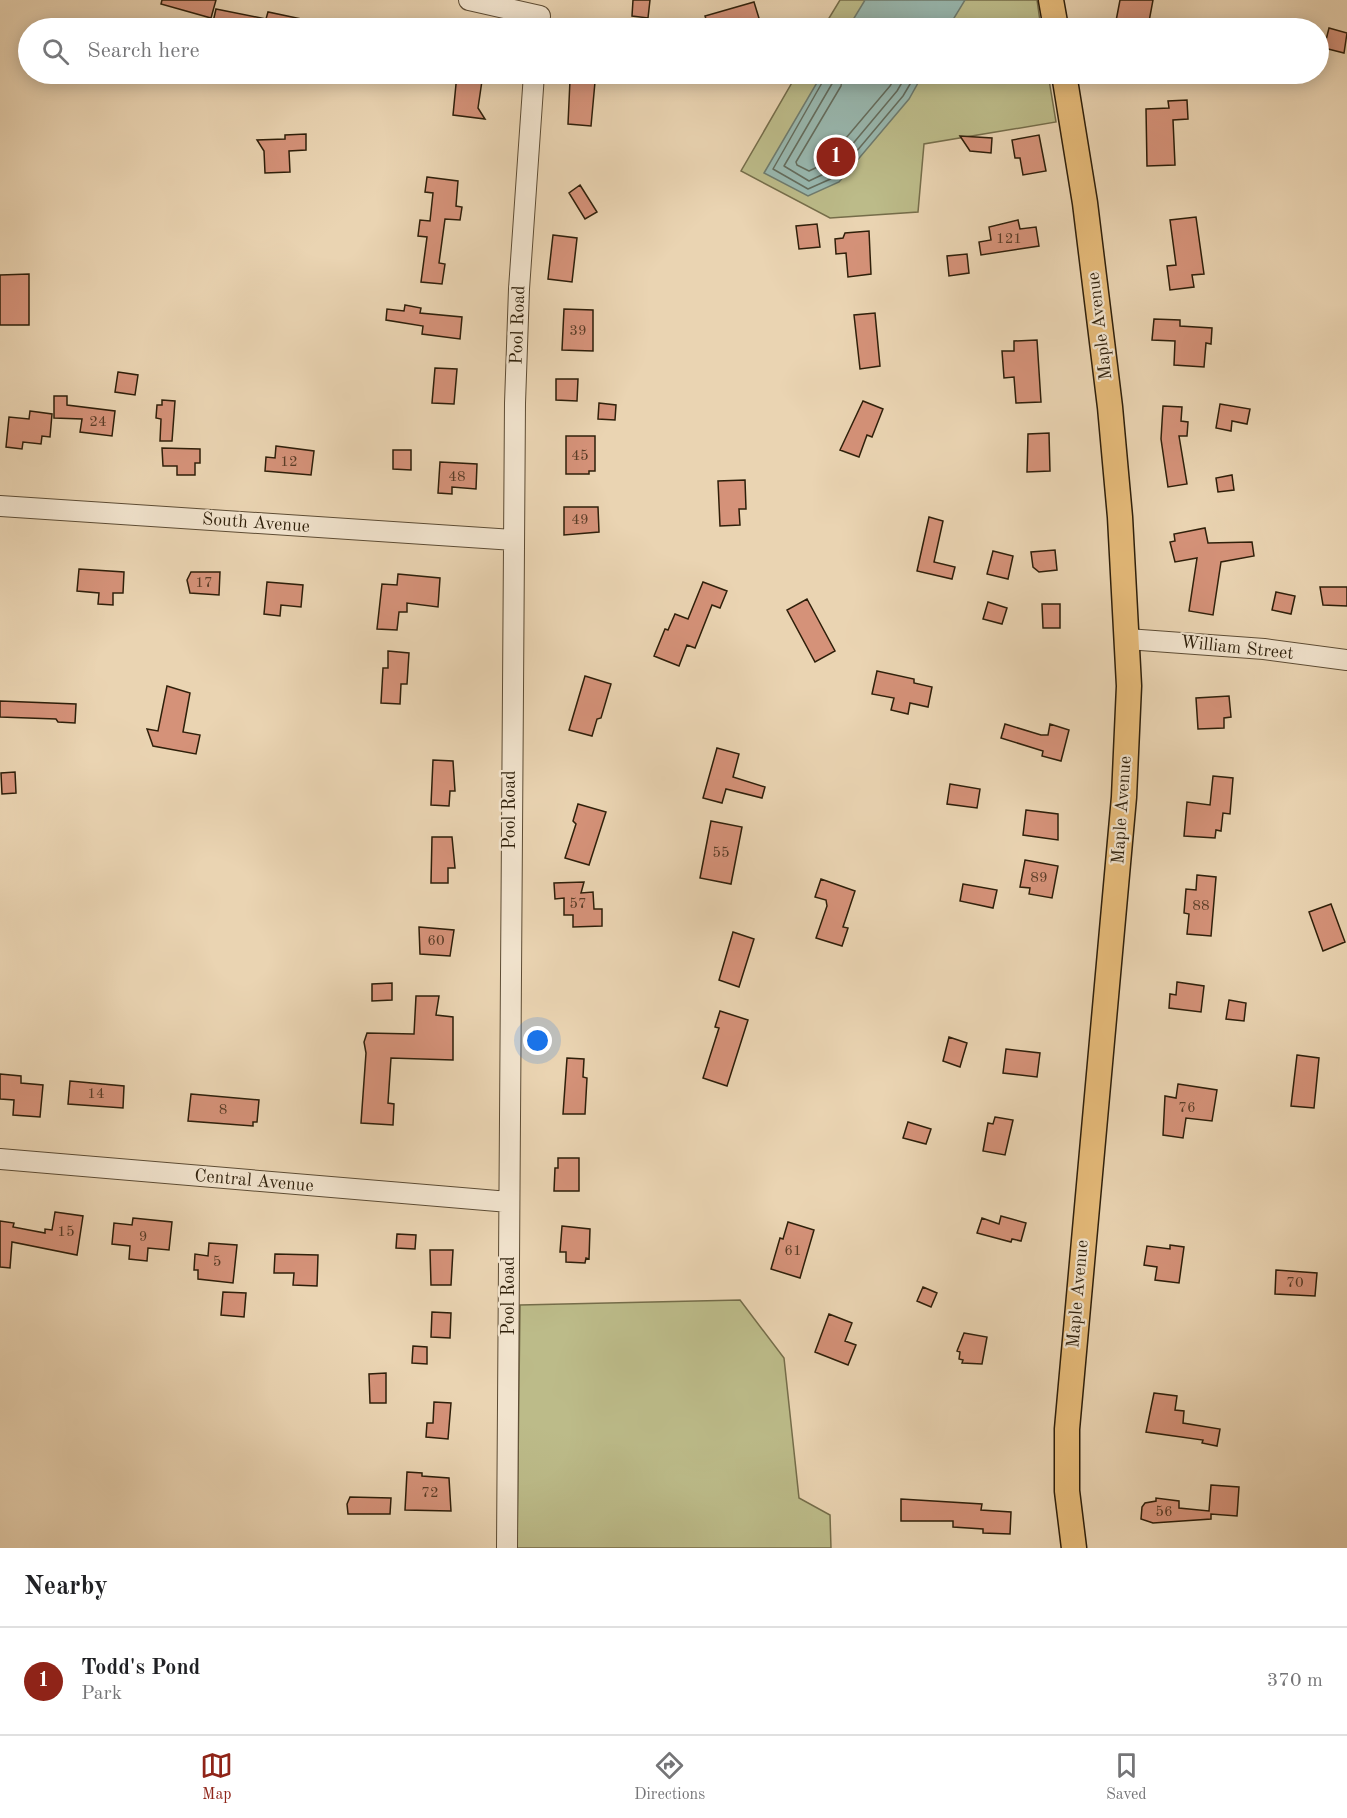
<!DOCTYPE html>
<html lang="en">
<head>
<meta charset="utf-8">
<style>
  :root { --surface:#fff; --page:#f6f6f6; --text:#202124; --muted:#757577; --line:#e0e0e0; --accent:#8f2418 }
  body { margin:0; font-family:"Old Standard TT",serif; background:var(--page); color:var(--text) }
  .you { position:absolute; left:538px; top:1041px; width:21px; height:21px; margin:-15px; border:4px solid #fff; border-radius:50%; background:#1a73e8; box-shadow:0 0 0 9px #1a73e833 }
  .badge { display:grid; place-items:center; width:39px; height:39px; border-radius:50%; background:var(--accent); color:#fff; font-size:20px; font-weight:700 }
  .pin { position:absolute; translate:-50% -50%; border:3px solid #fff; box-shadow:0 2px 6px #0006 }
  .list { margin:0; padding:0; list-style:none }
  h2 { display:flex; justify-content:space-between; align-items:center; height:78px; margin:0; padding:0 24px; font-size:26px }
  h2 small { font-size:20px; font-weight:400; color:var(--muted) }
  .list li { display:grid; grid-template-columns:39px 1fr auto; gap:18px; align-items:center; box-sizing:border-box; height:108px; padding:0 24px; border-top:2px solid var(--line) }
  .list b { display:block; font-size:22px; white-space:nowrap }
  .list p { margin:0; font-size:20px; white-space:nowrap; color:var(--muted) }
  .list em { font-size:20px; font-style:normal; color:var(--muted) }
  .icon { flex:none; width:33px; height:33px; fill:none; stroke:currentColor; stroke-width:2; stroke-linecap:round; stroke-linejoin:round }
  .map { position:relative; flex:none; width:1347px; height:1548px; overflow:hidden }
  .search { position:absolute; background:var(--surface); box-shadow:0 3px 15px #0003; left:18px; right:18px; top:18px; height:66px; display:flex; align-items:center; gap:15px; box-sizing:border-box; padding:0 21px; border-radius:33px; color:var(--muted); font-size:22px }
  .sheet { height:186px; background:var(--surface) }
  nav { display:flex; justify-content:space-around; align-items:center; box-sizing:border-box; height:84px; border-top:2px solid var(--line); background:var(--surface); font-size:16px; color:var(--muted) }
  nav a { display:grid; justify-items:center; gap:3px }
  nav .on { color:var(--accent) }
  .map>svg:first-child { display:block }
</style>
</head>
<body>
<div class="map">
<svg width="1347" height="1548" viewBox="0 0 1347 1548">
  <rect width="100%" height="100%" fill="#ead4b2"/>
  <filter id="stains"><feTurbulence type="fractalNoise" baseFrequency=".00333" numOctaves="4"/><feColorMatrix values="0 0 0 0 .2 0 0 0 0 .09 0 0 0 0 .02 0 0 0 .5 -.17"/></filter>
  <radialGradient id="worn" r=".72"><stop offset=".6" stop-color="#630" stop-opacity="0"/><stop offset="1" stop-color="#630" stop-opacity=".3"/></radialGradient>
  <path fill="#bcbb89" stroke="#756d4a" stroke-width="1.5" d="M 840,0 L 1037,0 L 1041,28 L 823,28 Z
    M 797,74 L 1048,74 L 1056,122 L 924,144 L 918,212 L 830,218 L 741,171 Z
    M 740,1300 L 784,1358 L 799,1498 L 830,1515 L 831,1548 L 517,1548 L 520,1305 Z"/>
  <path fill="#98b8b0" stroke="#6e7b6e" stroke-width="1.5" d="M 865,0 L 965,0 L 948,28 L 848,28 Z
    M 822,74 L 923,74 L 909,99 L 839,182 L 808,196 L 764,173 Z"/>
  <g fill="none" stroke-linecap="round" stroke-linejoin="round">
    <path stroke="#636c5d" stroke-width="1.5" d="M 827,74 L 773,169 L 808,189 L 835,177 L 903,96 L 916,74
      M 834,74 L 833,82 L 784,166 L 809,181 L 830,171 L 897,91 L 907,74
      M 843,74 L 841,86 L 796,162 L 797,165 L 809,171 L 824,164 L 890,86 L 897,74"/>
  </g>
  <path fill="#d59279" stroke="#2e1f0a" stroke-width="1.5" d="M 162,0 L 216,0 L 211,18 L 161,4 Z
    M 633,0 L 650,0 L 648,18 L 632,16 Z
    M 1120,0 L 1153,0 L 1148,27 L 1116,21 Z
    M 754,2 L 762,28 L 736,28 L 734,22 L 709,28 L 705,16 Z
    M 216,9 L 266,19 L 268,12 L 316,22 L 315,28 L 236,28 L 213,22 Z
    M 1329,28 L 1347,33 L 1344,53 L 1324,48 Z
    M 457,74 L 483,74 L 478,108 L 485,119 L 453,115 Z
    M 570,80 L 595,82 L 591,126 L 568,124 Z
    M 1187,100 L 1188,119 L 1173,120 L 1175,165 L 1147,166 L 1146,109 L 1169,108 L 1168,101 Z
    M 306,134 L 306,150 L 289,151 L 290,172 L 265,173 L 264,151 L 257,140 L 285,139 L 285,135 Z
    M 1039,135 L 1046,171 L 1023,175 L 1020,158 L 1015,158 L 1012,140 Z
    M 960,136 L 992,138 L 991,153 L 970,151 Z
    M 427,177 L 458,181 L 456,206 L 462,207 L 460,220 L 445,219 L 439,263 L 445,264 L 442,284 L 421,282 L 427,237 L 418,236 L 420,220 L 430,221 L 433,193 L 425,192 Z
    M 580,185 L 597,212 L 585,219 L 569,193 Z
    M 1196,217 L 1204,274 L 1192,275 L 1194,287 L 1170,290 L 1167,266 L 1176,265 L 1170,220 Z
    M 1018,220 L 1020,229 L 1036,227 L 1039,246 L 981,255 L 979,242 L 991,240 L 989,227 Z
    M 817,224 L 820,247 L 799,249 L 796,226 Z
    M 869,231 L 871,274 L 848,277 L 846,253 L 836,254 L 835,239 L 843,238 L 845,233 Z
    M 553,235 L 577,238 L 572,282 L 548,279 Z
    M 967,254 L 969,273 L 949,276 L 947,256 Z
    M 29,274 L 29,325 L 0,325 L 0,275 Z
    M 405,305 L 421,308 L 420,313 L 462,317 L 460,339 L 422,334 L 423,326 L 386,320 L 387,309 L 404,311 Z
    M 564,309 L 593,310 L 593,351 L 562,350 Z
    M 875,313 L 880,366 L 860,369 L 854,315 Z
    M 1154,319 L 1180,320 L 1180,326 L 1212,328 L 1211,344 L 1206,343 L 1204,367 L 1174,365 L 1175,341 L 1152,340 Z
    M 1037,340 L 1041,402 L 1016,403 L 1014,377 L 1004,378 L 1002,351 L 1014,351 L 1014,341 Z
    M 435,368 L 457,369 L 454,404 L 432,403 Z
    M 118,372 L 138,375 L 135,395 L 115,392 Z
    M 556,379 L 578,379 L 577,401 L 556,400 Z
    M 54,396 L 67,396 L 67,405 L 115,411 L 112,436 L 80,432 L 82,419 L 54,418 Z
    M 162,400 L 175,401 L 172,441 L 160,441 L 161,419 L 156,418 L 157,405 L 162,405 Z
    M 863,401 L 883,409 L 872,437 L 867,435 L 859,457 L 840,450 Z
    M 599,403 L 616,405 L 615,420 L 598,419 Z
    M 1220,404 L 1250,409 L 1247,424 L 1232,421 L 1231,431 L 1216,428 Z
    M 1163,406 L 1182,407 L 1181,421 L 1188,422 L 1187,436 L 1179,436 L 1187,484 L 1168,487 L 1161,439 Z
    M 30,411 L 52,414 L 50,437 L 42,436 L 41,444 L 23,442 L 22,449 L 6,447 L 9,417 L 29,419 Z
    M 1049,433 L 1050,471 L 1027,472 L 1028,434 Z
    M 566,436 L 595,436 L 595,471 L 589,471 L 589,474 L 566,474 Z
    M 276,446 L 314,451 L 311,475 L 265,471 L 266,457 L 275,458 Z
    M 162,448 L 200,449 L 200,463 L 195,463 L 195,475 L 177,475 L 177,466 L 163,466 Z
    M 393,450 L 411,450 L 411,470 L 393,469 Z
    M 440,462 L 477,464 L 476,489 L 452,487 L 452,494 L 438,493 Z
    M 1232,475 L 1234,490 L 1218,492 L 1216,478 Z
    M 745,480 L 746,509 L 739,509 L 740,525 L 720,526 L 718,481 Z
    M 564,507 L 598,507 L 599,532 L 564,535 Z
    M 929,517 L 943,521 L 934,562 L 955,567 L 952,579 L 917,571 Z
    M 1205,528 L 1208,543 L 1252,542 L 1254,556 L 1221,562 L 1213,615 L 1189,611 L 1197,558 L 1175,562 L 1170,542 L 1175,541 L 1174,534 Z
    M 1055,550 L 1057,570 L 1039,572 L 1033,567 L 1031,552 Z
    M 993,551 L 1013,556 L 1008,579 L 987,574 Z
    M 79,569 L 124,572 L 123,593 L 113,593 L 113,605 L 98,604 L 99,593 L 77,591 Z
    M 191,572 L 220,572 L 219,595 L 190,593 L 187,580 Z
    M 398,574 L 440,578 L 438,607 L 407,603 L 407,612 L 399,612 L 397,630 L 377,629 L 382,584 L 397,585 Z
    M 267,582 L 303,585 L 301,607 L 281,605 L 280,616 L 264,614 Z
    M 703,582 L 727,591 L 720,608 L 712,605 L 695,648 L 687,645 L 679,666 L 654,656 L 665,629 L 668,630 L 675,614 L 688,619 Z
    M 1320,587 L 1347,587 L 1347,606 L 1323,605 Z
    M 1276,592 L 1295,596 L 1291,614 L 1272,610 Z
    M 807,599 L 835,651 L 815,662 L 787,610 Z
    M 988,602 L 1007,608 L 1002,624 L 983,619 Z
    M 1042,604 L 1060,604 L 1060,628 L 1043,628 Z
    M 388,651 L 409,653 L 407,684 L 401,684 L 400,704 L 381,703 L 383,668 L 388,668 Z
    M 877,671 L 914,679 L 914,683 L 932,687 L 928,707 L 910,703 L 908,714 L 891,710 L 894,698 L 872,694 Z
    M 585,676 L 611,684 L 601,718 L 597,719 L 592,736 L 569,730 Z
    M 167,686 L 190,693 L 183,732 L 200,735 L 196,754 L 153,746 L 147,729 L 158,731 Z
    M 1229,696 L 1231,717 L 1224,718 L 1224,728 L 1198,729 L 1196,698 Z
    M 0,701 L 76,704 L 75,723 L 58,722 L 56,719 L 0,717 Z
    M 1005,724 L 1041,735 L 1048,735 L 1050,724 L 1069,730 L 1061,761 L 1042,756 L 1043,751 L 1001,738 Z
    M 717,748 L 739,754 L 733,777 L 765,787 L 762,798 L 726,789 L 722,803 L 703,798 Z
    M 433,760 L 453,761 L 455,791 L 450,791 L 449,806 L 431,805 Z
    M 15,772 L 16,793 L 2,794 L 1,773 Z
    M 1213,776 L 1233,778 L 1230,814 L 1223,813 L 1221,831 L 1216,830 L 1215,838 L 1184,836 L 1187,802 L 1210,805 Z
    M 950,784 L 980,789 L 977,808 L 947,804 Z
    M 578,804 L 606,812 L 589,865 L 565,858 L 576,824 L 573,821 Z
    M 1026,810 L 1058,814 L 1058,840 L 1023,835 Z
    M 711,821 L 742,827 L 731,884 L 700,878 Z
    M 432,837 L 452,837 L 455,868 L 448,868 L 448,883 L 431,883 Z
    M 1025,860 L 1058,866 L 1052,898 L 1029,894 L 1030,888 L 1020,887 Z
    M 1197,875 L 1216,877 L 1211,936 L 1187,934 L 1189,914 L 1184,913 L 1186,889 L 1196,890 Z
    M 821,879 L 855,891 L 843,927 L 848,928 L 842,946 L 816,938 L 827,906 L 826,900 L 815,897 Z
    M 584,882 L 581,893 L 593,892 L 594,909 L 602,909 L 602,926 L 573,927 L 573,915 L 564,915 L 564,898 L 555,899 L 554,883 Z
    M 963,884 L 997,890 L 993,908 L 960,901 Z
    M 1331,904 L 1345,942 L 1323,951 L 1309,912 Z
    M 419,927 L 454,930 L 450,956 L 420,954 Z
    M 733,932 L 754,939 L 739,987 L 719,980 Z
    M 1177,982 L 1204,986 L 1201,1012 L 1169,1008 L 1170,994 L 1176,995 Z
    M 392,983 L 392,1000 L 372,1001 L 372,984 Z
    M 416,996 L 439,996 L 436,1015 L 453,1017 L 453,1060 L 391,1058 L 388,1103 L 394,1104 L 393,1125 L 361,1123 L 366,1053 L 364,1042 L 367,1033 L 414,1034 Z
    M 1229,1000 L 1246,1003 L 1244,1021 L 1226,1019 Z
    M 720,1011 L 748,1020 L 727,1086 L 703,1078 L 719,1028 L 715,1027 Z
    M 949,1037 L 967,1043 L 960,1067 L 943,1061 Z
    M 1006,1049 L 1040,1053 L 1037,1077 L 1003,1073 Z
    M 1297,1055 L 1319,1058 L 1314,1108 L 1291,1106 Z
    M 567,1058 L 584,1059 L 583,1077 L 587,1078 L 585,1114 L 563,1114 Z
    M 0,1074 L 21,1076 L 21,1083 L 43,1085 L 40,1117 L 13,1115 L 14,1100 L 0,1099 Z
    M 70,1081 L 124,1086 L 123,1108 L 68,1104 Z
    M 1178,1084 L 1217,1090 L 1212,1121 L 1186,1118 L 1183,1138 L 1163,1135 L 1165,1096 L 1176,1098 Z
    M 191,1094 L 259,1100 L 257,1122 L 253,1122 L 253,1126 L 188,1121 Z
    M 995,1117 L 1013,1120 L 1005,1155 L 983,1151 L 988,1123 L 993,1124 Z
    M 908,1122 L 931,1129 L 926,1144 L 903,1138 Z
    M 558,1158 L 579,1158 L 579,1191 L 554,1191 L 555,1168 L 558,1168 Z
    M 55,1212 L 83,1216 L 77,1255 L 12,1242 L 10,1268 L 0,1267 L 0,1221 L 14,1223 L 13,1227 L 45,1233 L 45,1229 L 52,1230 Z
    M 1001,1216 L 1026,1223 L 1021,1241 L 1012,1239 L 1011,1242 L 977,1233 L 982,1218 L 999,1224 Z
    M 133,1218 L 172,1222 L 169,1250 L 148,1248 L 147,1261 L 129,1259 L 130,1246 L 112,1244 L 114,1223 L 132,1225 Z
    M 788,1222 L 814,1230 L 800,1278 L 771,1269 L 780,1238 L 783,1239 Z
    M 562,1226 L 590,1229 L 589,1259 L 586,1258 L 585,1263 L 566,1262 L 566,1252 L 560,1252 Z
    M 397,1234 L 416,1235 L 415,1249 L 396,1248 Z
    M 209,1243 L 237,1245 L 233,1283 L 198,1279 L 198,1270 L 194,1270 L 195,1254 L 208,1256 Z
    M 1170,1245 L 1184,1247 L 1179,1283 L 1155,1280 L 1157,1267 L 1144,1265 L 1147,1246 L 1170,1249 Z
    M 430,1250 L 453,1250 L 451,1285 L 431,1285 Z
    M 275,1254 L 318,1255 L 317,1286 L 293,1285 L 294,1273 L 274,1273 Z
    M 1276,1270 L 1317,1273 L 1315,1296 L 1275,1294 Z
    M 923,1287 L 937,1293 L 931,1307 L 917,1301 Z
    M 223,1292 L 246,1293 L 244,1317 L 221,1315 Z
    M 432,1312 L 451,1313 L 450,1338 L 431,1337 Z
    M 829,1314 L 852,1323 L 845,1341 L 856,1345 L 848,1365 L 815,1352 Z
    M 964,1333 L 987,1337 L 982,1364 L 962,1363 L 963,1360 L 959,1359 L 960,1352 L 957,1351 Z
    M 413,1346 L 427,1347 L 427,1364 L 412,1363 Z
    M 386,1373 L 386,1403 L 370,1403 L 369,1374 Z
    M 1154,1393 L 1177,1396 L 1175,1410 L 1184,1411 L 1183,1423 L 1220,1429 L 1217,1446 L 1202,1443 L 1203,1440 L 1146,1432 Z
    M 434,1402 L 451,1403 L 448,1439 L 426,1437 L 427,1423 L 433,1423 Z
    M 407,1472 L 422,1473 L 422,1476 L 449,1478 L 451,1511 L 405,1510 Z
    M 1211,1485 L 1239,1487 L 1237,1516 L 1211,1514 L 1211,1519 L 1153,1523 L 1141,1519 L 1142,1507 L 1145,1503 L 1156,1501 L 1156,1498 L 1179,1501 L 1179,1508 L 1209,1511 Z
    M 350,1497 L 391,1498 L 390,1514 L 348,1514 L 347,1504 Z
    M 901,1499 L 982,1504 L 981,1510 L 1011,1512 L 1010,1534 L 983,1533 L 983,1529 L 953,1527 L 953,1521 L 901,1521 Z"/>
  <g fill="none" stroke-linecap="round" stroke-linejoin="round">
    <defs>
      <path id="minor" d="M 469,0 L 540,16
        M 0,506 L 513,540
        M 1127,639 L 1264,649 L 1347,660
        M 0,1159 L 509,1202
        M 507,1548 L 515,403 L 519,289 L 534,74"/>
      <path id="major" d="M 1051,0 L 1056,28
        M 1064,74 L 1085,203 L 1110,407 L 1120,517 L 1129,686 L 1124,797 L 1067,1429 L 1067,1491 L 1074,1548"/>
    </defs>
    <use href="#minor" stroke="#5d4c34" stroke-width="22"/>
    <use href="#major" stroke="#2e1f0a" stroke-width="27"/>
    <use href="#minor" stroke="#f1e3cd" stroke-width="20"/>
    <use href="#major" stroke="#e5ba79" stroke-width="24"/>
  </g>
  <g text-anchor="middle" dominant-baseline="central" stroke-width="4.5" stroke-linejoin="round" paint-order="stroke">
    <g font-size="15" fill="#583c26">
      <text x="1009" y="239">121</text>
      <text x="578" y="331">39</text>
      <text x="98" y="422">24</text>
      <text x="580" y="456">45</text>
      <text x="289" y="462">12</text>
      <text x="457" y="477">48</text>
      <text x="580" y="520">49</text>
      <text x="204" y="583">17</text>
      <text x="721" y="853">55</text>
      <text x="1039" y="878">89</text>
      <text x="578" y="904">57</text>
      <text x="1201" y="906">88</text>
      <text x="436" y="941">60</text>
      <text x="96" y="1094">14</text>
      <text x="1187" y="1108">76</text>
      <text x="223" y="1110">8</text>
      <text x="66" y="1232">15</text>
      <text x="143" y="1237">9</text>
      <text x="793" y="1251">61</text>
      <text x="217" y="1262">5</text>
      <text x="1295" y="1283">70</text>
      <text x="430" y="1493">72</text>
      <text x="1164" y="1512">56</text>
    </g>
    <g font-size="18" fill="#2e1f0a" stroke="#f1e3cd">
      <text transform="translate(518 325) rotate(-88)">Pool Road</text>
      <text transform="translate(1100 326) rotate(-97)">Maple Avenue</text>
      <text transform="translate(256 523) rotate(4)">South Avenue</text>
      <text transform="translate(1237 648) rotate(6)">William Street</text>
      <text transform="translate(510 810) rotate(-90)">Pool Road</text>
      <text transform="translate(1122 810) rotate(-86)">Maple Avenue</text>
      <text transform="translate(254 1181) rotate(5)">Central Avenue</text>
      <text transform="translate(1078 1294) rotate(-85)">Maple Avenue</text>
      <text transform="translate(509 1296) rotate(-90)">Pool Road</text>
    </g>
  </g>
  <rect width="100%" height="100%" filter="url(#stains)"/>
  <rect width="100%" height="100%" fill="url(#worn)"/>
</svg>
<div class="you"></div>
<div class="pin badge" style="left:836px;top:157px">1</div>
<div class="search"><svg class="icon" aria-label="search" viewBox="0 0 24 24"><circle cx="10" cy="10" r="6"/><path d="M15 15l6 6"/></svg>Search here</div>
</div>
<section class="sheet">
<h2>Nearby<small></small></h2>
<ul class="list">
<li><span class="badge">1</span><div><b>Todd's Pond</b><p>Park</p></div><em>370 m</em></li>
</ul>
</section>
<nav>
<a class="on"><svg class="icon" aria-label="map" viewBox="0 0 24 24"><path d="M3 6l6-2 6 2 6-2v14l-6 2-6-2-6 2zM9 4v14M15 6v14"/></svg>Map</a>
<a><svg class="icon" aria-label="directions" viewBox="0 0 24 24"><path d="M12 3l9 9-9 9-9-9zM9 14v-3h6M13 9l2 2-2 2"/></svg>Directions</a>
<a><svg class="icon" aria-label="saved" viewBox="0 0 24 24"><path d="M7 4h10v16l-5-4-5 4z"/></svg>Saved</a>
</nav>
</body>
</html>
